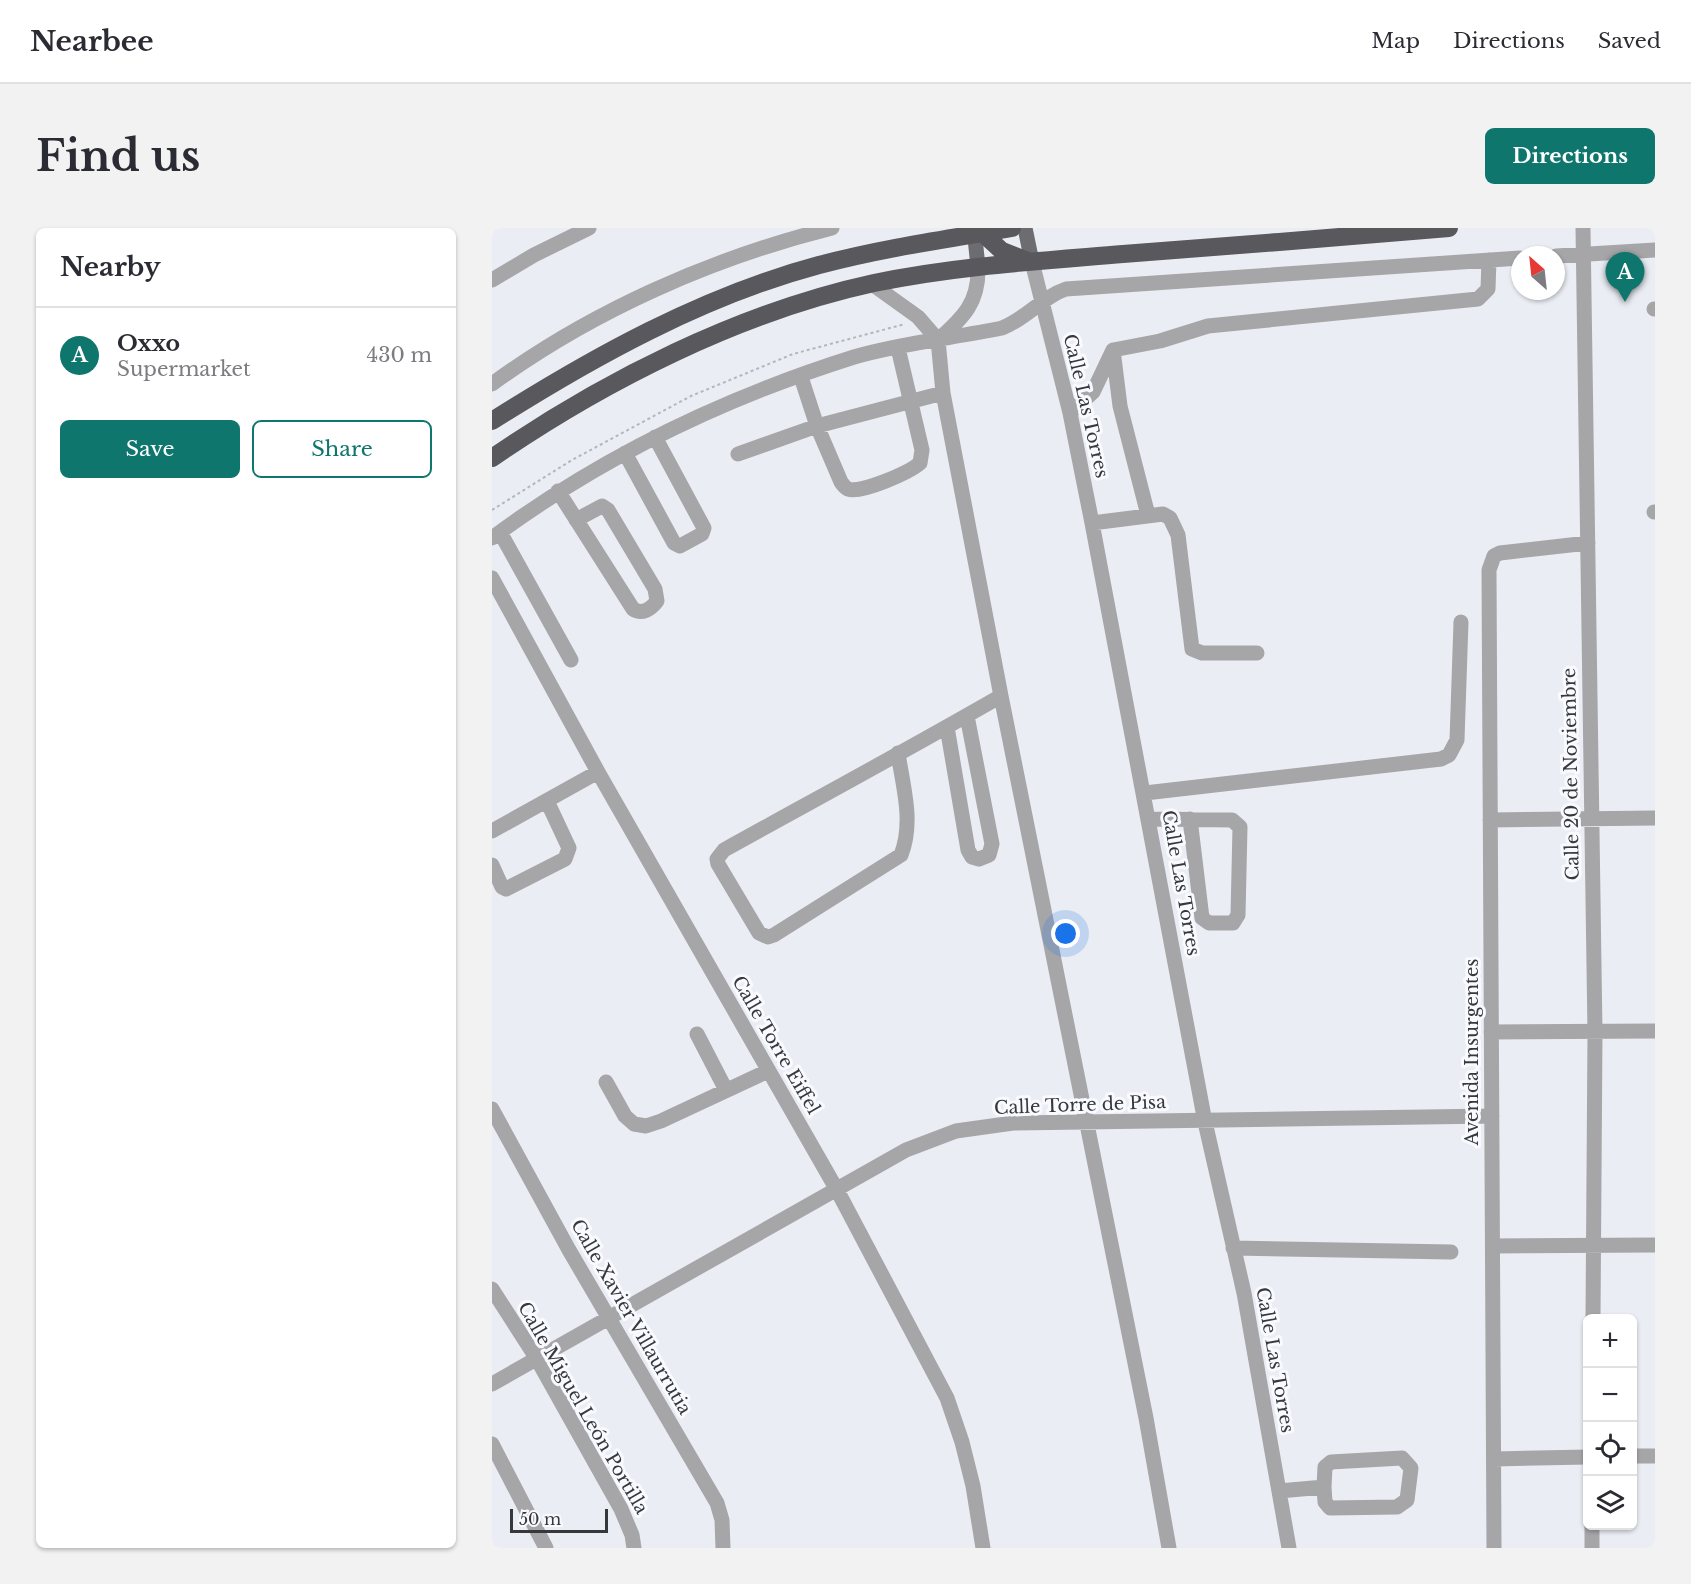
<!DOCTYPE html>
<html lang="en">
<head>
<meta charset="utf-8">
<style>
  :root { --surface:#fff; --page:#f2f2f3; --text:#2b2b33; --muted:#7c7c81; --line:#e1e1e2; --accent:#0f766e }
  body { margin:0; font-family:"Libre Baskerville",serif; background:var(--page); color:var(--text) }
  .controls { position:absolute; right:18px; bottom:18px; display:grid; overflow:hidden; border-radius:9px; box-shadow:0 2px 4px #0004 }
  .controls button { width:54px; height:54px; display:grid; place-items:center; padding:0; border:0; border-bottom:2px solid var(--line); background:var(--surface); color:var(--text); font:30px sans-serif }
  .compass { position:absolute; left:1019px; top:18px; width:54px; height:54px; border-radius:50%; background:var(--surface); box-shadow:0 2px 4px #0004; rotate:333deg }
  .scale { position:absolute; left:18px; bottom:15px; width:98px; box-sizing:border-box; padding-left:6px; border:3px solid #37383a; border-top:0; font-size:16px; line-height:21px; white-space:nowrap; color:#37383a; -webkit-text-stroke:4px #f8faff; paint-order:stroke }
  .you { position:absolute; left:574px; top:706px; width:21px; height:21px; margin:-15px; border:4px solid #fff; border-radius:50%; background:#1a73e8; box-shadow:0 0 0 9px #1a73e833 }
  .badge { display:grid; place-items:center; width:39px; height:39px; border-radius:50%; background:var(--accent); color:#fff; font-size:20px; font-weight:700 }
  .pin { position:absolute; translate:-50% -50px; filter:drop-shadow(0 2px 3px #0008) }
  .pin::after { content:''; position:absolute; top:32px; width:21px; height:18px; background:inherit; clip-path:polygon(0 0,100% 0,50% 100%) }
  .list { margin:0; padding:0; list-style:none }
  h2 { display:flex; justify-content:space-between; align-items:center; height:78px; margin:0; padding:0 24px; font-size:26px }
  h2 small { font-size:20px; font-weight:400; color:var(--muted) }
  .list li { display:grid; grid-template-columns:39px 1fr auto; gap:18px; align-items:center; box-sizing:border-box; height:96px; padding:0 24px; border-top:2px solid var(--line) }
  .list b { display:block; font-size:22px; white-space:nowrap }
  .list p { margin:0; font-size:20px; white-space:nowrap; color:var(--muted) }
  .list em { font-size:20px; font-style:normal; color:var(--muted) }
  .actions { display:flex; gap:12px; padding:18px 24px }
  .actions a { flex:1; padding:14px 0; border:2px solid var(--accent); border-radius:9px; text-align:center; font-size:21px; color:var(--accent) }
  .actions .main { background:var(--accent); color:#fff }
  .icon { flex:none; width:33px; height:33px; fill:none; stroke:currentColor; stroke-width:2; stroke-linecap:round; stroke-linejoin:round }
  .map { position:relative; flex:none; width:1163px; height:1320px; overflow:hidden; border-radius:9px }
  header { display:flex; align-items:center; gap:36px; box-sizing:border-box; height:84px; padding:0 30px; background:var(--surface); border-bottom:2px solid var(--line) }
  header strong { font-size:28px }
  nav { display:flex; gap:33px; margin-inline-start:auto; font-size:21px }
  .intro { display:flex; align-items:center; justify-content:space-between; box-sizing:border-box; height:144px; padding:0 36px }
  h1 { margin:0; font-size:42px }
  .button { padding:15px 27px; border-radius:9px; background:var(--accent); color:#fff; font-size:21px; font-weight:700 }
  main { display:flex; gap:36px; padding:0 36px }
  aside { flex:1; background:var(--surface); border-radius:9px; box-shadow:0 2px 4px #0004 }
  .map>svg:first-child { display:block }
</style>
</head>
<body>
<header>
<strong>Nearbee</strong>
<nav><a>Map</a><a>Directions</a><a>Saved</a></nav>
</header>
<div class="intro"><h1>Find us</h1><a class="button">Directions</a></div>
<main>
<aside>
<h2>Nearby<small></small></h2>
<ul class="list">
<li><span class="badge">A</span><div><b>Oxxo</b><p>Supermarket</p></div><em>430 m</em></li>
</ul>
<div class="actions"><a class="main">Save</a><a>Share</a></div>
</aside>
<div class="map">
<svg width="1163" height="1320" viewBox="0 0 1163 1320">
  <rect width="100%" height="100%" fill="#eaedf3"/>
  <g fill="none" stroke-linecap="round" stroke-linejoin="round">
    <path stroke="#b4b6bb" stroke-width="2" stroke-dasharray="3 3" stroke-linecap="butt" d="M 0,282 L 80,232 L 199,168 L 301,126 L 413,96"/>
    <path stroke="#a6a6a9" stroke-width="15" d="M 1091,0 L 1103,805 L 1101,1090
      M 1064,28 L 1163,22
      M 540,34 L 578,185 L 600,295 L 713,894 L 752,1065 L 797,1320
      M 0,52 L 42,27 L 97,0
      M 380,56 L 426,89 L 446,112 L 451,165 L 509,468 L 654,1190 L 677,1320
      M 1162,81 L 1163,81
      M 446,112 C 472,89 487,74 486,39
      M 621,122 L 628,178 L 656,287
      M 309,149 L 325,198 L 349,254 C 351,257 354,260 356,261 C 369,266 418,244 428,235 L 430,222 L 406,120
      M 0,156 C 100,83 220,30 340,0
      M 578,185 L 601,164 L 621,122 L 668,113 L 716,98 L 986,71 L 996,61 L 997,32
      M 133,225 L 182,315 L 188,318 L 210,306 L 212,300 L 163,209
      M 246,226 L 325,198 L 451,165
      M 66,263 L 141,381 C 150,387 159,381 165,373 L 163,361 L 116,282 L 110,278 L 84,292
      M 1162,284 L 1163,284
      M 600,295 L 671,286 L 678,290 L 686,307 L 700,421 L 710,425 L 765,425
      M 8,304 L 79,432
      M 0,310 C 109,229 232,170 362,129 C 410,115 461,110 510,100 C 534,91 550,69 574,61 L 1028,30
      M 0,350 L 106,544 L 345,962 L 455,1170 L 470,1214 L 481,1258 L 491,1320
      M 455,499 L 476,622 L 480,629 L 487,631 L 497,627 L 500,616 L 475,488
      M 406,525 C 411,559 422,594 409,627 L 282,707 L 276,709 L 267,705 L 226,636 L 225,631 L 232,622 C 324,571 417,521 509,468
      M 653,565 L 949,531 L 957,527 L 965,512 L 969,394
      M 658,591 L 740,592 L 748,599 L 746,687 L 741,695 L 717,695 L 710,690 L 698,591
      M 998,592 L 1163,590
      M 0,603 L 106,544
      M 0,637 L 10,659 L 14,661 L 73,631 L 77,620 L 55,573
      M 999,804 L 1163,803
      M 205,806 L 234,862
      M 114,854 L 133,888 L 142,896 L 154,898 L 169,893 L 276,843
      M 0,881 L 77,1022 L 225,1275 L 230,1292 L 231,1320
      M 1001,1018 L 1163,1017
      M 741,1020 L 959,1024
      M 0,1061 L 45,1131 L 129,1281 L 140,1307 L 142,1320
      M 0,1156 L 414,922 L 464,903 L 521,895 L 1000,888
      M 0,1216 L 54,1320
      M 1140,1228 L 1163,1228
      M 1002,1231 L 1096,1229
      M 787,1263 L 832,1259 L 833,1239 L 839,1234 L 910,1230 L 919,1240 L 915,1272 L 905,1279 L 838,1280 L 833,1274 L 832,1259
      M 1100,1298 L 1100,1320
      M 1002,1320 L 997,342 L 1002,328 L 1008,325 L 1096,315"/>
    <path stroke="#6c6c71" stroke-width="15" d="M 482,0 L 486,39
      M 533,0 L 540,34"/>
    <path stroke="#58585d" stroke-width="18" d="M 485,0 L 510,23 L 533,32
      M 0,193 C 101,129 211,68 327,37 C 391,20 455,11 520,0
      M 0,230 C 112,153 248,84 382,55 C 464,38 548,33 631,26 C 740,18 848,9 957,0"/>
  </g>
  <g text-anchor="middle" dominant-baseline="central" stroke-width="6" stroke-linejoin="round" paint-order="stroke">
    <g font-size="18" fill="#37383a" stroke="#f8faff">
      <text transform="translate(594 178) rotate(77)">Calle Las Torres</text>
      <text transform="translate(1079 546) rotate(-91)">Calle 20 de Noviembre</text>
      <text transform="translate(689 655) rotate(80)">Calle Las Torres</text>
      <text transform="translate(284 817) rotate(60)">Calle Torre Eiffel</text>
      <text transform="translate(980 824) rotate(-90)">Avenida Insurgentes</text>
      <text transform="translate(588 877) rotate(-2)">Calle Torre de Pisa</text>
      <text transform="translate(139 1089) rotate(60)">Calle Xavier Villaurrutia</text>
      <text transform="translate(783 1132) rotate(80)">Calle Las Torres</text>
      <text transform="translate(91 1180) rotate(60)">Calle Miguel León Portilla</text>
    </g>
  </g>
</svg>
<div class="controls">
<button>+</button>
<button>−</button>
<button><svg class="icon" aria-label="locate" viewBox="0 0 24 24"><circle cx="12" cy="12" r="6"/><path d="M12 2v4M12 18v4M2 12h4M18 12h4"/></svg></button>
<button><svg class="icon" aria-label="layers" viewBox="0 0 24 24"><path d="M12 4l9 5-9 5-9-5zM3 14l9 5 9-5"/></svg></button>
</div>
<svg class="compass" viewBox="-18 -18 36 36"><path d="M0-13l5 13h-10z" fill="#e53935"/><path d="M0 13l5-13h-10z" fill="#7c7c81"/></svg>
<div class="scale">50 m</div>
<div class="you"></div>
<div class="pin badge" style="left:1133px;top:74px">A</div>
</div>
</main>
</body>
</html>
